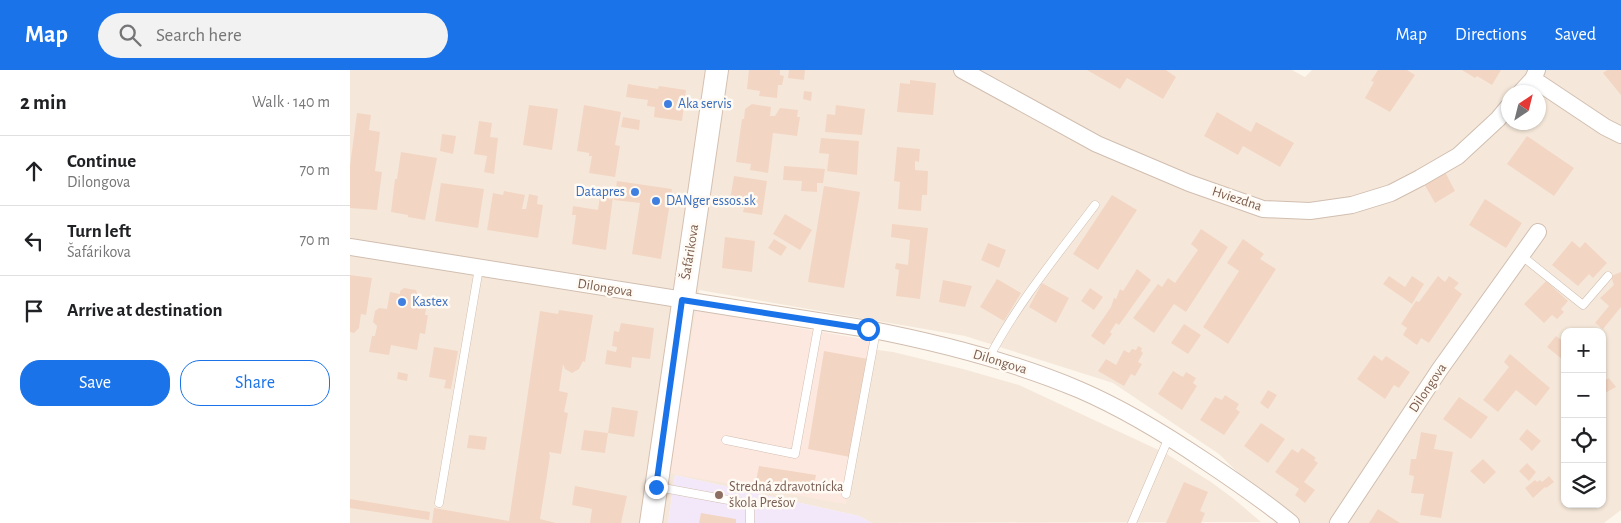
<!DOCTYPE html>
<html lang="en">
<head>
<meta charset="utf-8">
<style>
  :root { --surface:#fff; --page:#f2f2f2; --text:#202124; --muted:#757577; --line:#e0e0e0; --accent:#1a73e8 }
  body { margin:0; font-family:"Alegreya Sans",sans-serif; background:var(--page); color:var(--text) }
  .controls { position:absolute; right:15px; bottom:15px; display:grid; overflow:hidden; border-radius:10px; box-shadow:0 1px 4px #0004 }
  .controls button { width:45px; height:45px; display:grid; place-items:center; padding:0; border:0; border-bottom:1px solid var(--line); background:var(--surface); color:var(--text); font:25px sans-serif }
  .compass { position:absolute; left:1151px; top:15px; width:45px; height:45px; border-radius:50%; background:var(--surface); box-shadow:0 1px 4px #0004; rotate:35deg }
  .stop { position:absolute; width:15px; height:15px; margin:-11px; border:4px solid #1a73e8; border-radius:50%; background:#fff }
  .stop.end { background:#1a73e8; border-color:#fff; box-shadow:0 1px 5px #0008 }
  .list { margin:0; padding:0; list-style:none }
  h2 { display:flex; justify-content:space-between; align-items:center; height:65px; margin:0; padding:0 20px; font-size:21px }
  h2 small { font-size:16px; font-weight:400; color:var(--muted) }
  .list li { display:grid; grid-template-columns:32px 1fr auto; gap:15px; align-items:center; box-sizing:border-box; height:70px; padding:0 20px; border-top:1px solid var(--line) }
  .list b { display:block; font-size:19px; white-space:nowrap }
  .list p { margin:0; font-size:16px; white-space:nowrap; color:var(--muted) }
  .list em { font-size:16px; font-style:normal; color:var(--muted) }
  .actions { display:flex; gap:10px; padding:15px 20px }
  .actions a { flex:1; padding:11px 0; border:1px solid var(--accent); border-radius:20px; text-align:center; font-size:18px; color:var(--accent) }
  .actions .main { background:var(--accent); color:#fff }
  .icon { flex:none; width:28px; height:28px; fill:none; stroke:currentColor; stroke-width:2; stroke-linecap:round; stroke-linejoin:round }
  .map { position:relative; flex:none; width:1271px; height:453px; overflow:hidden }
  header { display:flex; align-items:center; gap:30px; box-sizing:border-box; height:70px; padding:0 25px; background:var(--accent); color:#fff }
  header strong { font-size:24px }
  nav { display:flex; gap:28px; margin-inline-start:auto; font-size:18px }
  .search { width:350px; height:45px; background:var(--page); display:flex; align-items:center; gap:12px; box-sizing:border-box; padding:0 18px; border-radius:28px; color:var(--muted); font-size:19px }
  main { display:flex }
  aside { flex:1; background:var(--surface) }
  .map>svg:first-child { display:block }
</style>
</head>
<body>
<header>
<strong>Map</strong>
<div class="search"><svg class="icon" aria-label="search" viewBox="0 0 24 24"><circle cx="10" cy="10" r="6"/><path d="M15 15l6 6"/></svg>Search here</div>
<nav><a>Map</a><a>Directions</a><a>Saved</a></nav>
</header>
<main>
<aside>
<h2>2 min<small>Walk · 140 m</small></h2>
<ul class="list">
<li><svg class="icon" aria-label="ahead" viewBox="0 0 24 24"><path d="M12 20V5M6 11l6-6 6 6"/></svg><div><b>Continue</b><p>Dilongova</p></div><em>70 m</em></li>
<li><svg class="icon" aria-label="left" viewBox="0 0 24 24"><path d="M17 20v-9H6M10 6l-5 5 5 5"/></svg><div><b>Turn left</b><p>Šafárikova</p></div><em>70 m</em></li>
<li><svg class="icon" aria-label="arrive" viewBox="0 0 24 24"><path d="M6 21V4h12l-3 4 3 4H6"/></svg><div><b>Arrive at destination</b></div></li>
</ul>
<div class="actions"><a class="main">Save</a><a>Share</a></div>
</aside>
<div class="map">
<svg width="1271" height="453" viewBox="0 0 1271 453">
  <rect width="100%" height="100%" fill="#fdf6ec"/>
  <path fill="#f5e8da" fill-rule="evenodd" d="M 0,0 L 942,0 L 955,7 L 962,0 L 1271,0 L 1271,440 L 1254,453 L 943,453 L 923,437 L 869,384 L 763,313 L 615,266 L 349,220 L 345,255 L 543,282 L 613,299 L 669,315 L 815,383 L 861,412 L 884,429 L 911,452 L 522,453 L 509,446 L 325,405 L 318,453 L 0,453 ZM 1158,22 L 1188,22 L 1188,52 L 1158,52 ZM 1215,262 L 1252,262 L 1252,434 L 1215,434 Z"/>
  <path fill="#fde8e0" d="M 346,240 L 524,271 L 496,434 L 318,403 Z"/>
  <path fill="#f3e8fa" d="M 325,405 L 509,446 L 522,453 L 318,453 Z"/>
  <path fill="#f3d5c3" d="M 399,0 L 430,0 L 430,5 L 434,6 L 432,15 L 428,15 L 427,28 L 409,26 L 410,21 L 397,19 Z
    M 439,0 L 455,0 L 454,10 L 438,8 Z
    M 737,0 L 816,0 L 826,7 L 813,29 L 777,8 L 770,19 Z
    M 1028,0 L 1057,0 L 1065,5 L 1040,42 L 1015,28 L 1024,12 L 1021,11 Z
    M 1112,0 L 1151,0 L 1142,15 L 1127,6 L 1125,8 Z
    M 1257,0 L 1271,0 L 1271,25 L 1253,3 Z
    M 560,10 L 586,13 L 583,45 L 547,42 L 550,13 L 560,14 Z
    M 278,14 L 308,19 L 309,16 L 336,20 L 332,51 L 304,47 L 305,37 L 297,36 L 298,30 L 276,27 Z
    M 454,21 L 462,22 L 461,31 L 453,29 Z
    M 402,34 L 421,37 L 420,46 L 425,46 L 430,38 L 448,40 L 447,47 L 450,47 L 447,66 L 423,63 L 418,103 L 400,100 L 401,94 L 386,92 L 392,49 L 394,49 L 395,39 Z
    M 179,35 L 208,39 L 202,80 L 173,75 Z
    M 234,35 L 271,42 L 265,75 L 270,76 L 265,107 L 239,103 L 242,86 L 239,86 L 239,83 L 227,81 Z
    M 486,35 L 515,39 L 512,65 L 475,62 L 477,44 L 485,45 Z
    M 867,42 L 901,62 L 906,52 L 944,73 L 930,97 L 893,76 L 888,85 L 854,66 Z
    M 7,43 L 21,45 L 19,60 L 30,62 L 25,101 L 32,102 L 27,140 L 0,138 L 0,96 Z
    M 273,47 L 290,50 L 289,60 L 271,57 Z
    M 129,51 L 142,53 L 140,67 L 148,68 L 144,104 L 134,102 L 137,86 L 124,84 Z
    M 92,64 L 106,66 L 103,84 L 90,81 Z
    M 1177,66 L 1224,98 L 1204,126 L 1157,94 Z
    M 471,68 L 509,71 L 507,105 L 477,101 L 479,84 L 469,83 Z
    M 547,77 L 570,79 L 569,92 L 565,91 L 565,100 L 578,101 L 577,125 L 572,125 L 571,141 L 548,139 L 550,112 L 544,111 Z
    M 51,82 L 87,88 L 75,150 L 58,147 L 58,145 L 41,142 L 45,109 L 47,109 Z
    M 434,96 L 475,99 L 473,113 L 467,113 L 467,122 L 451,121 L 452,111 L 433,110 Z
    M 1094,100 L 1105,121 L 1085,133 L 1073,112 Z
    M 384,106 L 417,111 L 412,145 L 393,142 L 394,138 L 379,136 Z
    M 267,111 L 322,119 L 311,189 L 282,184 L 290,133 L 264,130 Z
    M 91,113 L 134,119 L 128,158 L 85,151 Z
    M 474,116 L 510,122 L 494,218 L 458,212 Z
    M 154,121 L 175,125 L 172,139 L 176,139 L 179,124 L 188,126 L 187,134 L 193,135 L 188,168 L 137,160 L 143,123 L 153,125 Z
    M 762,125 L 787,140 L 748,200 L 723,184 Z
    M 250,126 L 263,127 L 256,180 L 222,174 L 226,145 L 222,145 L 223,136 L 248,140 Z
    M 1135,129 L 1172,153 L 1156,178 L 1119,155 Z
    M 435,144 L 462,160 L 450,180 L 423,164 Z
    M 542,154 L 578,158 L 570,229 L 546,226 L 549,200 L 545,199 L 546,193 L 558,195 L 560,170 L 541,167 Z
    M 851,159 L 878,177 L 836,242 L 824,234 L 804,263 L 783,248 L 808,214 L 812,217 L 818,208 L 825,213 L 848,180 L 841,174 Z
    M 375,167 L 405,171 L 402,202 L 372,198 Z
    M 424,169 L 437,177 L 431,186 L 418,178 Z
    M 893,169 L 914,184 L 910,189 L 926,199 L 878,274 L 853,257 L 889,201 L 877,193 Z
    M 1222,171 L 1230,178 L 1235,172 L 1257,193 L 1243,208 L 1239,204 L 1228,216 L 1202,195 Z
    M 638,173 L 656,180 L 649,198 L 631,190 Z
    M 787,199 L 801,210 L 769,255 L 766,253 L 760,262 L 762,264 L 754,275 L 741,266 L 761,237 L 764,228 L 766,229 L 770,219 L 773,221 Z
    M 1271,202 L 1271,237 L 1253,259 L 1245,253 L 1259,236 L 1250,228 L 1264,215 L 1261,206 Z
    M 0,205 L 22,208 L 16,245 L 11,244 L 9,258 L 4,263 L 0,262 Z
    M 1039,206 L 1055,217 L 1062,206 L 1074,214 L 1062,234 L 1033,214 Z
    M 1088,206 L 1095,212 L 1099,206 L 1109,213 L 1104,218 L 1112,224 L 1079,273 L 1071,268 L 1067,275 L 1053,265 L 1057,258 L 1051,254 L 1066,231 L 1069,232 Z
    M 647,209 L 671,223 L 654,251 L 630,237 Z
    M 593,210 L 622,216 L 615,237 L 589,232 Z
    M 1196,211 L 1218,231 L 1211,239 L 1214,242 L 1207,249 L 1202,245 L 1194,253 L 1174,234 Z
    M 692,213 L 719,228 L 706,253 L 679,237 Z
    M 54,218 L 66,220 L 68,226 L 78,228 L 75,245 L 78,245 L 75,264 L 70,263 L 67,280 L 41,275 L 39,285 L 19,282 L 22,266 L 25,266 L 27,256 L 23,252 L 25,241 L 29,238 L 37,239 L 40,222 L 50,224 L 50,221 Z
    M 740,218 L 753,227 L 744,240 L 731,231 Z
    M 209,240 L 243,245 L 235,292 L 233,291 L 229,299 L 222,303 L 215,299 L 213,294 L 209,321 L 218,323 L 214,342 L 218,343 L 211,384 L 199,382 L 200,386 L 190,449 L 206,453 L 82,453 L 84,438 L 159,451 L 190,241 L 208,244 Z
    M 271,253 L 304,258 L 300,289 L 282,287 L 281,298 L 255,294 L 257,280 L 266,282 L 267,277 L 262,276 L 264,261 L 269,262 Z
    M 834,254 L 851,265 L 838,284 L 821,273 Z
    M 1206,266 L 1215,273 L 1215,295 L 1212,289 L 1197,277 Z
    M 788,276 L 792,278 L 791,281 L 793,283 L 788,292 L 792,294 L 785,306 L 781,304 L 774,316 L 748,301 L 756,289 L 766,295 L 774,280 L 779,283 L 782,279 L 786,280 Z
    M 84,277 L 108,281 L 101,319 L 94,318 L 96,310 L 79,307 Z
    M 474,281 L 518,289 L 500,387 L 458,379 Z
    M 1160,284 L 1200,318 L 1186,336 L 1166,320 L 1148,342 L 1133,330 L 1159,297 L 1154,292 Z
    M 1024,285 L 1032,291 L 1036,286 L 1060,302 L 1049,318 L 1044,315 L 1035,329 L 1007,309 Z
    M 823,301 L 833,307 L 836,302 L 846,308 L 843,313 L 847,316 L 832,340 L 808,324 Z
    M 48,302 L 58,304 L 57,311 L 47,309 Z
    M 1259,308 L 1266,317 L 1253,324 L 1252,312 Z
    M 918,320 L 927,325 L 918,339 L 910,333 Z
    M 875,325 L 889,334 L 886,339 L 890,342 L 874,365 L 850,350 L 865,327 L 872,330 Z
    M 1109,327 L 1138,347 L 1121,369 L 1093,349 Z
    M 262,337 L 288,341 L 284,367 L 258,363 Z
    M 911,353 L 935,369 L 918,393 L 894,376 Z
    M 1177,359 L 1191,371 L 1182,381 L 1169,369 Z
    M 234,360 L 258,363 L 255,383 L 231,380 Z
    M 1071,362 L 1087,365 L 1084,379 L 1103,382 L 1091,448 L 1070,445 L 1074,424 L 1061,423 L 1064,406 L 1059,405 L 1061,389 L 1066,389 Z
    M 119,365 L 137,367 L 135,380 L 117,378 Z
    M 952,378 L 966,388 L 964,390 L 968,393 L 954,412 L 965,420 L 955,433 L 945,425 L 949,419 L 925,402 L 942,379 L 948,383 Z
    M 1133,389 L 1146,402 L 1134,414 L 1120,401 Z
    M 1177,393 L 1186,402 L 1179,411 L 1169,401 Z
    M 409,396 L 466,405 L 463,421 L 406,411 Z
    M 1199,406 L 1204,412 L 1196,418 L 1195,417 L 1183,428 L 1175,418 L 1185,410 L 1187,412 L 1190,410 L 1192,412 Z
    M 834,412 L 858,422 L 850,441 L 855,443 L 851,453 L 816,453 Z
    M 225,416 L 277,426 L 271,453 L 240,453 L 242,439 L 222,435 Z
    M 0,429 L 80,442 L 79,450 L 0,438 Z
    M 1028,439 L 1050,453 L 1019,453 Z
    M 351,443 L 386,449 L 386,453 L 349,453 Z"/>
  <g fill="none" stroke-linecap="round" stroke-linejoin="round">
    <defs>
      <path id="lane" d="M 1172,186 L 1233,235 L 1258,206
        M 639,288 C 666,235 709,183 745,135
        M 376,370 L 445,384 L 469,252
        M 308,417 L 400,434 L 400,453
        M 496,424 L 526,261
        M 89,433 L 129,198
        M 782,453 L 819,367"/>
      <path id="street" d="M 612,0 L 747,74 L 839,113 L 913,139 L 960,141 L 1002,135 L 1041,123 L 1070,108 L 1108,86 L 1148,49 L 1158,37
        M 1183,9 L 1255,57 L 1271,65
        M 1171,22 L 1183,9 L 1187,0
        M 0,177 L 518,259 C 590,273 662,291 730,320 C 774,339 815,364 855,391 C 885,411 913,430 941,453
        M 988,453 L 1090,299 L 1188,162"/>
      <path id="secondary" d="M 301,453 L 367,0"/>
    </defs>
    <use href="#lane" stroke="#d1beb0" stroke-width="9"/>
    <use href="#street" stroke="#d1beb0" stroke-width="18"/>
    <use href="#secondary" stroke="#d6c0b0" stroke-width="24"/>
    <use href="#lane" stroke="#fff" stroke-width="8"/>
    <use href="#street" stroke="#fff" stroke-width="16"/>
    <use href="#secondary" stroke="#fff" stroke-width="22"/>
  </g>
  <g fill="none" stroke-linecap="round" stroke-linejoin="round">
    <path stroke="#1a73e8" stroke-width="6" d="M 306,417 L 332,230 L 518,259"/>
  </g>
  <g fill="#3f7fe0" stroke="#fffaf3" stroke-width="2">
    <circle cx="318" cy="34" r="5"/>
    <circle cx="285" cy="122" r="5"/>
    <circle cx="306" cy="131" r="5"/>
    <circle cx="52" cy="232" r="5"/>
  </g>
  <circle fill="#8d6e63" stroke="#fffaf3" stroke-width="2" cx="369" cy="425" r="5"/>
  <g text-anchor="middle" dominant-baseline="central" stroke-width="5" stroke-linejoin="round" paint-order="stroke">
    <g font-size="14" fill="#366cbe" stroke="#fffaf3" text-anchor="start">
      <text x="328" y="34">Aka servis</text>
      <text x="275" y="122" text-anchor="end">Datapres</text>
      <text x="316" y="131">DANger essos.sk</text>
      <text x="62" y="232">Kastex</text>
    </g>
    <g font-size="14" fill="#7a5c4d" stroke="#fffaf3">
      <text transform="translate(887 129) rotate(18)">Hviezdna</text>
      <text transform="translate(340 182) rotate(-81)">Šafárikova</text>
      <text transform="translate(255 218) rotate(9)">Dilongova</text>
      <text transform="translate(650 292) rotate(17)">Dilongova</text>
      <text transform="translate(1078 318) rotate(-56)">Dilongova</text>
    </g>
    <g font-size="14" fill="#785e54" stroke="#fffaf3" text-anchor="start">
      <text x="379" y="417">Stredná zdravotnícka<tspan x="379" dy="16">škola Prešov</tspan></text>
    </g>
  </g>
</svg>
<div class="controls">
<button>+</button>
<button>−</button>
<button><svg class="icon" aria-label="locate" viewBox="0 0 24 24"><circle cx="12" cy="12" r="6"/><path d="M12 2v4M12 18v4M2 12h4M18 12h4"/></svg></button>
<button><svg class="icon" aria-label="layers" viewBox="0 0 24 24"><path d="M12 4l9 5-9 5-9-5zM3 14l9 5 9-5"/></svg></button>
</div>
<svg class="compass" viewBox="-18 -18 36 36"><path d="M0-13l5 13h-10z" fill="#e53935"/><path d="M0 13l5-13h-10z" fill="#757577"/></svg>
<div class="stop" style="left:518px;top:259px"></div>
<div class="stop end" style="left:306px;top:417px"></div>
</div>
</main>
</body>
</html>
